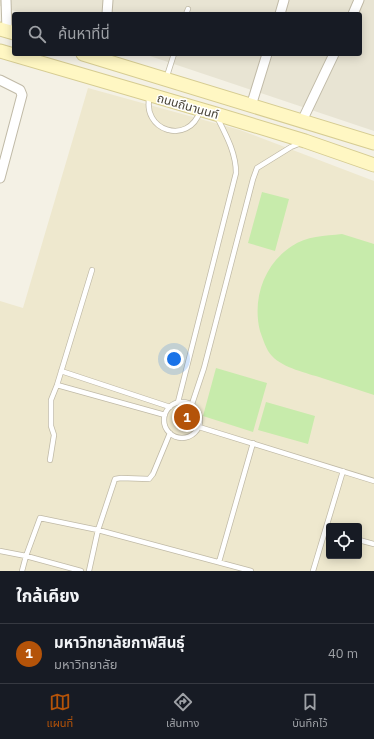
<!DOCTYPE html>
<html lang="th">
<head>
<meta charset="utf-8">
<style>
  :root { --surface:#171b24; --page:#242831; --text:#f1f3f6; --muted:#9ea1a6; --line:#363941; --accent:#b45309 }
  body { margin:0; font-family:"IBM Plex Sans","Noto Sans Thai",sans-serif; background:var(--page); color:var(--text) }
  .controls { position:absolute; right:12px; bottom:12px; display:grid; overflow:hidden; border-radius:4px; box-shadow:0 2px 10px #0003 }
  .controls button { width:36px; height:36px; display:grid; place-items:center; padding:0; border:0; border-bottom:1px solid var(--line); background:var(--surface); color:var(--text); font:20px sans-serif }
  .you { position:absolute; left:174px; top:359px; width:14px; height:14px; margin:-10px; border:3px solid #fff; border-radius:50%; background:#1a73e8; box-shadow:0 0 0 6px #1a73e833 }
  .badge { display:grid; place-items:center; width:26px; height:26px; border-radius:50%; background:var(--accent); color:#fff; font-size:13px; font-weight:700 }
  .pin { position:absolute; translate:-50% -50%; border:2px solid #fff; box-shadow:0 1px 4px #0006 }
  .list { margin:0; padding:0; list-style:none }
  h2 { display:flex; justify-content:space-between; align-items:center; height:52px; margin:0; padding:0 16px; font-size:17px }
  h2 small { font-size:13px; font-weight:400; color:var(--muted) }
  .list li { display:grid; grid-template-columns:26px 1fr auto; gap:12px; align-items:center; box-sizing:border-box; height:60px; padding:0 16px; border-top:1px solid var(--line) }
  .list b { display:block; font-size:15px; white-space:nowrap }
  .list p { margin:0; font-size:13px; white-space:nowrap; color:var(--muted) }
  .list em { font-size:13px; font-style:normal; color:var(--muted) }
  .icon { flex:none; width:22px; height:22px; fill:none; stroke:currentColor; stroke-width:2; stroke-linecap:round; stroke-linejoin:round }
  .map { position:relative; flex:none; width:374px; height:571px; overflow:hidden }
  .search { position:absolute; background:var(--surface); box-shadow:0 2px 10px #0003; left:12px; right:12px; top:12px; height:44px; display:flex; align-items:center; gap:10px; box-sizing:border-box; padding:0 14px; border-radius:4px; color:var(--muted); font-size:15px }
  .sheet { height:112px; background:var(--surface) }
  nav { display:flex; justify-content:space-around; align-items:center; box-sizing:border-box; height:56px; border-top:1px solid var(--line); background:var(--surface); font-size:11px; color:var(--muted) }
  nav a { display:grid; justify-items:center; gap:2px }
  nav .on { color:var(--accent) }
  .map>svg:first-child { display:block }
</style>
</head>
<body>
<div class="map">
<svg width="374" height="571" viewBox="0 0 374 571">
  <rect width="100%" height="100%" fill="#f4f1e5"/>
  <path fill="#e8e4d3" d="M 0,0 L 374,0 L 374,131 L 144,54 L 360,54 L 360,14 L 24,14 L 0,6 Z"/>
  <path fill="#eee8ce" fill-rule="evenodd" d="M 88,88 L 240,130 L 374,181 L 374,571 L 0,571 L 0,301 L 23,308 ZM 329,526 L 359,526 L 359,556 L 329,556 Z"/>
  <path fill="#c7ebab" d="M 262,192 L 289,199 L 275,251 L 248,243 Z
    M 342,234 L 374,244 L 374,395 C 357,389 339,384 322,378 C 307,373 283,368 272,356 C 266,350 263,339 260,331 C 252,299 264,264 292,246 C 306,236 325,236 342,234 Z
    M 216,368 L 267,383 L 253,432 L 203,416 Z
    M 266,402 L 315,416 L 308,444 L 258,430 Z"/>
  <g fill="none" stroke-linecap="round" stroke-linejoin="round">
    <defs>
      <path id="service" d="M 186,14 L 188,9
        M 166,79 L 174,54
        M 150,95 C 140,131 189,146 200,111
        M 61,371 L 170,407
        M 57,385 L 165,415
        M164 420a18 18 0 1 1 36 0a18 18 0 1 1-36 0Z
        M 178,402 L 236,173 C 236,153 226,135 217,117
        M 192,404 L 204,368 L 253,179 L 257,168 L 291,147 L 301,143
        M 199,427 L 374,481
        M 50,460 L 54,435 L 51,426 L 51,400 L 57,385 L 92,270
        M 359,540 L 374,544
        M 0,551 L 26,556 L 81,571
        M 219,562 L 253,443
        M 22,571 L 26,556 L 40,518 L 98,530 L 251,571
        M 89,571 L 98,530 L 115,479 L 121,478 L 149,479 L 153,474 L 170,433
        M 313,571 L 343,471"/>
      <path id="minor" d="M 6,0 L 7,31
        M 107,14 L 108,0
        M 280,14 L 284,0
        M 353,14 L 359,0
        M 0,80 L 20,90 L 22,95 L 0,178
        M 251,106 L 267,54
        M 302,121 L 334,54"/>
      <path id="secondary" d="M 0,29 L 14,33
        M 0,51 L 216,114 L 305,141 L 374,165
        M 83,54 L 374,143"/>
    </defs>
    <use href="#service" stroke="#c0baa7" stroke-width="6"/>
    <use href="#minor" stroke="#c0baa7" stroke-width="11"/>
    <use href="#secondary" stroke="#d6cc92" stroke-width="15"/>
    <use href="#service" stroke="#fff" stroke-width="4.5"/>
    <use href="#minor" stroke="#fff" stroke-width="9"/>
    <use href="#secondary" stroke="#fff7c3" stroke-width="13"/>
  </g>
  <g text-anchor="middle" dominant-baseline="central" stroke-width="3" stroke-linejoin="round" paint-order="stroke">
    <g font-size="12" fill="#464134" stroke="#fff">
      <text transform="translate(188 106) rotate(16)">ถนนถีนานนท์</text>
    </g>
  </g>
</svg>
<div class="controls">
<button><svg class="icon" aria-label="locate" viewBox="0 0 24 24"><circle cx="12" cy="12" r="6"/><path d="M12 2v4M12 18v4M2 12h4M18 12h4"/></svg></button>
</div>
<div class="you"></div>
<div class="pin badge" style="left:187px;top:417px">1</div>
<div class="search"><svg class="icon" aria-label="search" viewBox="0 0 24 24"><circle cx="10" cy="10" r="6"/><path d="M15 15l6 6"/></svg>ค้นหาที่นี่</div>
</div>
<section class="sheet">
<h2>ใกล้เคียง<small></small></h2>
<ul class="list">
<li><span class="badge">1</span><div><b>มหาวิทยาลัยกาฬสินธุ์</b><p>มหาวิทยาลัย</p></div><em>40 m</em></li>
</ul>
</section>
<nav>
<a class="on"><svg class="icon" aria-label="map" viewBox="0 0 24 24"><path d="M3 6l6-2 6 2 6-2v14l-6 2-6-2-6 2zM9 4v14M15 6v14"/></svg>แผนที่</a>
<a><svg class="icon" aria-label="directions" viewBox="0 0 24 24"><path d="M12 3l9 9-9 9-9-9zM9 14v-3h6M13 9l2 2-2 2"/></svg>เส้นทาง</a>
<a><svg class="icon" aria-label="saved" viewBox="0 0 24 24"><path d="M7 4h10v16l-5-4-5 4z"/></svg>บันทึกไว้</a>
</nav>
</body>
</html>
